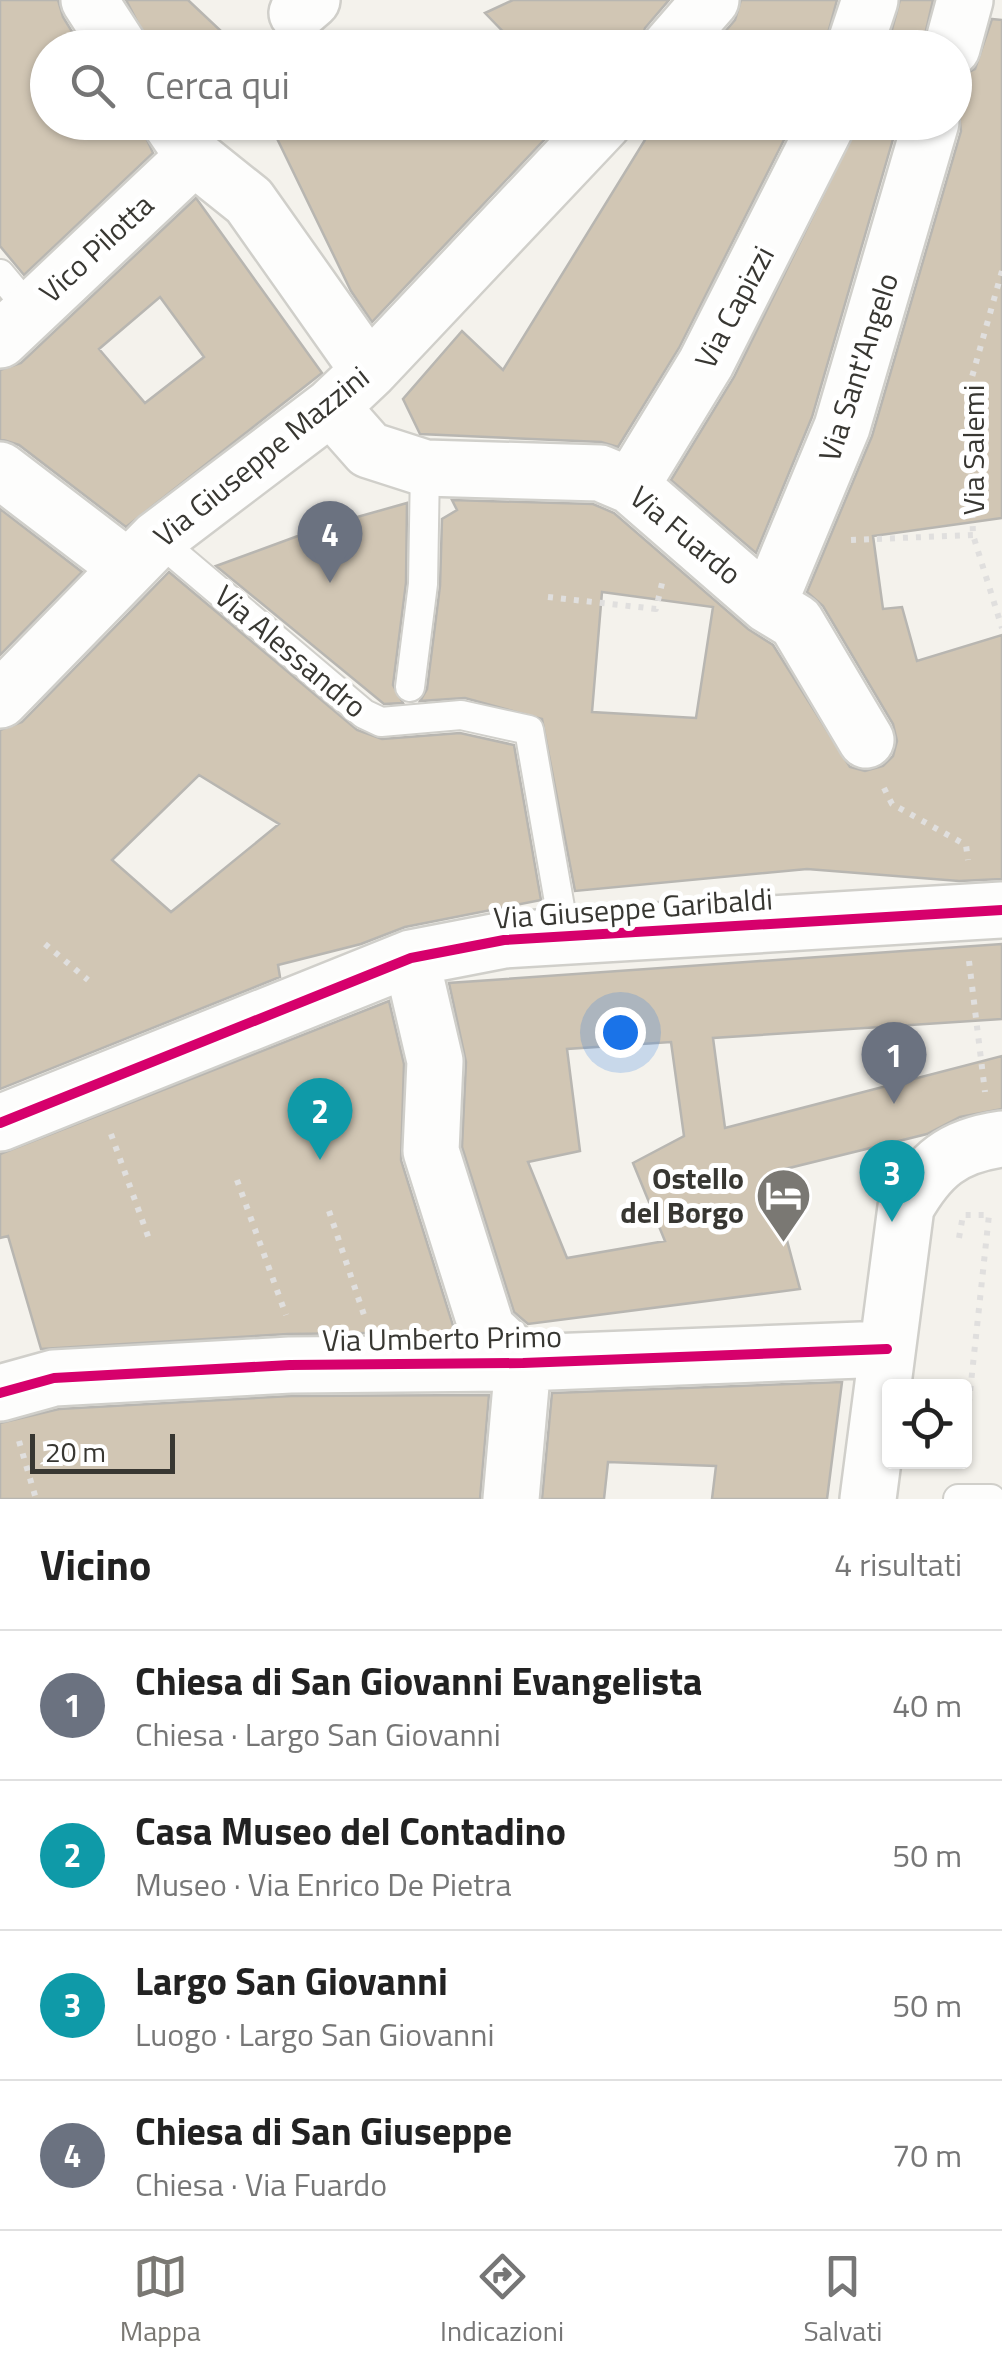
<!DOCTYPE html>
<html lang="it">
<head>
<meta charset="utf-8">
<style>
  :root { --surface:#fff; --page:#f2f2f2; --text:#222; --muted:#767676; --line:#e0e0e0; --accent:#7a7873 }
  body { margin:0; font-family:"Titillium Web",sans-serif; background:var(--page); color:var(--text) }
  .controls { position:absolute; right:30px; bottom:30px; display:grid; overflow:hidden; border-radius:10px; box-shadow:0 2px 8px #0004 }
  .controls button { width:90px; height:90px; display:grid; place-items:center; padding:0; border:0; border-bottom:2px solid var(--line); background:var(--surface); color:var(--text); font:50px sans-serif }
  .scale { position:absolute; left:30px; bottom:25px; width:145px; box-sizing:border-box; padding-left:10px; border:5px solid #383732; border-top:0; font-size:28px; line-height:35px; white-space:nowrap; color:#383732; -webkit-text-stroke:8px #fff; paint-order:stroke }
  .you { position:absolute; left:620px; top:1032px; width:35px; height:35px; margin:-25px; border:8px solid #fff; border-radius:50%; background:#1a73e8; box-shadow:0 0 0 15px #1a73e833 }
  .badge { display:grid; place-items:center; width:65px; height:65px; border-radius:50%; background:var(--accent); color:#fff; font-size:32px; font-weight:700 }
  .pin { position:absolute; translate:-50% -82px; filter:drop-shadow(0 2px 5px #0008) }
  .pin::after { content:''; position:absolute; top:52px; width:35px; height:30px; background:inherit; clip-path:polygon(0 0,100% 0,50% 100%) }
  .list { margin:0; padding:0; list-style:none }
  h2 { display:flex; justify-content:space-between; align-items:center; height:130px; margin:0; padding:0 40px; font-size:42px }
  h2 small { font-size:32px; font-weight:400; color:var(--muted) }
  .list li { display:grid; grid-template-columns:65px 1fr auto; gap:30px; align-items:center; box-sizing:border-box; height:150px; padding:0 40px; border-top:2px solid var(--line) }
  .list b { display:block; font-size:38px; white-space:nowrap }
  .list p { margin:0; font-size:32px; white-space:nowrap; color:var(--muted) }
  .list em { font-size:32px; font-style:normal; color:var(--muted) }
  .icon { flex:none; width:55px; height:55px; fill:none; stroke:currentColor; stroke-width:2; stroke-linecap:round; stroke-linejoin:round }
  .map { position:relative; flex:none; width:1002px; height:1499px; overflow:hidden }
  .search { position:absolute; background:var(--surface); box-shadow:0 2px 8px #0004; left:30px; right:30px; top:30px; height:110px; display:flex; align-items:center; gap:25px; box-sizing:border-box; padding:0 35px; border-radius:55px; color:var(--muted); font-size:38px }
  .sheet { height:730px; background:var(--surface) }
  nav { display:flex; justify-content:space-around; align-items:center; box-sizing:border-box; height:140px; border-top:2px solid var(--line); background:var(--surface); font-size:28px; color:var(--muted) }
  nav a { display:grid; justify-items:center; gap:5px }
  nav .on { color:var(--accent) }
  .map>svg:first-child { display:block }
</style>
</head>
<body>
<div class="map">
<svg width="1002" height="1499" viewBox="0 0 1002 1499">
  <rect width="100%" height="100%" fill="#f4f2ec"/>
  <path fill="#d1c6b4" stroke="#b8b6b1" stroke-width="2.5" fill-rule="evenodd" d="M 0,0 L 58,0 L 63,17 L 82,48 L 48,48 L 48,122 L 139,122 L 153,153 L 24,275 L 0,246 Z
    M 126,0 L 188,0 L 239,48 L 151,48 Z
    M 513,0 L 669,0 L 645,28 L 639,48 L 519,48 L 485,13 Z
    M 741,0 L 837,0 L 824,48 L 711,48 L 735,20 Z
    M 900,0 L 933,0 L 922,48 L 887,48 Z
    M 992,19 L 1002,20 L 1002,518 L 873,536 L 883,609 L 902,607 L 917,661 L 1002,635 L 1002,879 L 959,881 L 807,869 L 575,891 L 542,719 L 465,698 L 420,701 L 427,689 L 440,586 L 442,519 L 457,510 L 452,500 L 593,504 L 614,513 L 748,629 L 773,645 L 850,767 L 865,771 L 883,766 L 893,756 L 897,741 L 893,724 L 823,606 L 807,592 L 872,436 L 961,131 L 954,78 L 975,69 ZM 602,592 L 713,607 L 696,718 L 592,712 Z
    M 269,122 L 561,122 L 372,322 L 351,291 Z
    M 656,122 L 793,122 L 679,348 L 618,447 L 601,442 L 420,434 L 403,399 L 462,331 L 503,370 Z
    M 859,122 L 898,122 L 812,417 L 756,553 L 671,480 L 734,377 Z
    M 196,198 L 322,373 L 126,527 L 19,445 L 0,439 L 0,370 L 21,363 ZM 160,297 L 204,357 L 145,403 L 99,349 Z
    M 407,503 L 406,583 L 393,685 L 403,703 L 384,704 L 216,566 L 325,526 Z
    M 0,509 L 82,572 L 0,655 Z
    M 169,572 L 357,730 L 382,739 L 460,733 L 514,745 L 541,900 L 405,927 L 361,944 L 278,965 L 280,977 L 0,1089 L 0,730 L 22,722 ZM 199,775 L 279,824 L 171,912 L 112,860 Z
    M 1002,944 L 1002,1019 L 713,1038 L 725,1128 L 1002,1056 L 1002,1109 L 960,1117 L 927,1134 L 769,1173 L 800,1289 L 528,1324 L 514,1312 L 462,1147 L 466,1062 L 449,983 ZM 671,1042 L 684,1136 L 633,1163 L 665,1241 L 567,1258 L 528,1162 L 580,1151 L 567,1049 Z
    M 389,1001 L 404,1064 L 401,1160 L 455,1332 L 288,1334 L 41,1349 L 8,1236 L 0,1238 L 0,1154 Z
    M 842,1382 L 827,1499 L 712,1499 L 716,1466 L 608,1462 L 604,1499 L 542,1499 L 552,1393 Z
    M 489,1395 L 480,1499 L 0,1499 L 0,1423 L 59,1409 L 291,1396 Z"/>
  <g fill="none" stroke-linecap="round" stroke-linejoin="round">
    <defs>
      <path id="service" d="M 0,274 L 30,310
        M 157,539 L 364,714 L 381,722 L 461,715 L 529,730 L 565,936
        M 410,687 L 423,584 L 425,468
        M 958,1499 L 991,1499"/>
      <path id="minor" d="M 89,0 L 120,48
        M 297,13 L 312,0
        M 669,48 L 711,0
        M 854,48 L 870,0
        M 952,48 L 965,0
        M 170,122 L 194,157 L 249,201 L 369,371
        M 0,340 L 194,157
        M 331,407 L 369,450 L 425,468 L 600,473 L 631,486 L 768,605 L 796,622 L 866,740
        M 0,470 L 127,567
        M 631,486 L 706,363 L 828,122
        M 768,605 L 842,427 L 931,122
        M 0,700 L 157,539 L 331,407 L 369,371 L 604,122
        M 411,958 L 435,1061 L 431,1151 L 487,1329 L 523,1363 L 511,1499
        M 0,1123 L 411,958 L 504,940 L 1002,910
        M 0,1393 L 54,1378 L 290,1365 L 523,1363 L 887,1349
        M 868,1499 L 906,1207 C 930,1165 952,1146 1002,1139"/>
    </defs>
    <use href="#service" stroke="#d0cfca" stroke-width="32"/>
    <use href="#minor" stroke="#d0cfca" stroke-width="60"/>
    <path stroke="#e0dfde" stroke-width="6" stroke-dasharray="5 8" stroke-linecap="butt" d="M 1002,271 L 968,391 L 973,535 L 1002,628
      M 851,540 L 973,535
      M 548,597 L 656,609 L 663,579
      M 884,788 L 892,804 L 966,845 L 968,860
      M 45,944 L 88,980
      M 969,961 L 985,1092
      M 111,1134 L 149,1239
      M 237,1180 L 286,1315
      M 329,1211 L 364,1315
      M 959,1238 L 963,1215 L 989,1215 L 964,1448
      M 19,1441 L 36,1499"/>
    <use href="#service" stroke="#fdfdfc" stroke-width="28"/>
    <use href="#minor" stroke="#fdfdfc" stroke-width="55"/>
    <defs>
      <path id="cycleway" d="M 0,1123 L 411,958 L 504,940 L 1002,910
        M 0,1393 L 54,1378 L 290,1365 L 523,1363 L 887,1349"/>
    </defs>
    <use href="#cycleway" stroke="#fff" stroke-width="16"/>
    <use href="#cycleway" stroke="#d6006c" stroke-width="10"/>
  </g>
  <defs>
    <symbol id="hotel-pin" viewBox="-11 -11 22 30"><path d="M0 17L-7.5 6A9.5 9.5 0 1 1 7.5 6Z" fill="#7a7873" stroke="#fff"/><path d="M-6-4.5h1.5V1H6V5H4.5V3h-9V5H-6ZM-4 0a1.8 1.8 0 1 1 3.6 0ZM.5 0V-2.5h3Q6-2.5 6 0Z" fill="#fff"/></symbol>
  </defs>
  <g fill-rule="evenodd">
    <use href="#hotel-pin" x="752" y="1164" width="63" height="86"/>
  </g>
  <g text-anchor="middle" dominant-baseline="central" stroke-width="10" stroke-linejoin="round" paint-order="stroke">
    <g font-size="30" fill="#383732" stroke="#fff">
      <text transform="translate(96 248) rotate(-43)">Vico Pilotta</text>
      <text transform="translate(734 307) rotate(-62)">Via Capizzi</text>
      <text transform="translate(858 367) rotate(-72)">Via Sant'Angelo</text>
      <text transform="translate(973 450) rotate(-90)">Via Salemi</text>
      <text transform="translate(261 456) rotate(-39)">Via Giuseppe Mazzini</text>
      <text transform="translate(686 535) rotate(40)">Via Fuardo</text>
      <text transform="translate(291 651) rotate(40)">Via Alessandro</text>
      <text transform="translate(633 908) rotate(-4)">Via Giuseppe Garibaldi</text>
      <text transform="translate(442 1338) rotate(-1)">Via Umberto Primo</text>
    </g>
    <g font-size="30" font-weight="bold" fill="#383732" stroke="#fff" text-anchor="end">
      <text x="744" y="1178">Ostello<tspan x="744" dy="34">del Borgo</tspan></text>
    </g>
  </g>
</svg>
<div class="controls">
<button><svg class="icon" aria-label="locate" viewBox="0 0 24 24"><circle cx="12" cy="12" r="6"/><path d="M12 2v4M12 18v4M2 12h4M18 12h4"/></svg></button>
</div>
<div class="scale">20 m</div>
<div class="you"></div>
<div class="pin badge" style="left:894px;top:1104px;background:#6b7280">1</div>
<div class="pin badge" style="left:320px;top:1160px;background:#0f9aa8">2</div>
<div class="pin badge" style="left:892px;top:1222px;background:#0f9aa8">3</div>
<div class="pin badge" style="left:330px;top:583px;background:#6b7280">4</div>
<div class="search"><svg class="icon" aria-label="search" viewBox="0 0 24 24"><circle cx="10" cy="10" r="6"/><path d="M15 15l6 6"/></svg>Cerca qui</div>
</div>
<section class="sheet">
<h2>Vicino<small>4 risultati</small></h2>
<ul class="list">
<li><span class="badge" style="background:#6b7280">1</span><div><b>Chiesa di San Giovanni Evangelista</b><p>Chiesa · Largo San Giovanni</p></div><em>40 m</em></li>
<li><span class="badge" style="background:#0f9aa8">2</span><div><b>Casa Museo del Contadino</b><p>Museo · Via Enrico De Pietra</p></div><em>50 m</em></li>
<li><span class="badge" style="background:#0f9aa8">3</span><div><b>Largo San Giovanni</b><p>Luogo · Largo San Giovanni</p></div><em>50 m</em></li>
<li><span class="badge" style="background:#6b7280">4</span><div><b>Chiesa di San Giuseppe</b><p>Chiesa · Via Fuardo</p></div><em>70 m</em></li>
</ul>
</section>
<nav>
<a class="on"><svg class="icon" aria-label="map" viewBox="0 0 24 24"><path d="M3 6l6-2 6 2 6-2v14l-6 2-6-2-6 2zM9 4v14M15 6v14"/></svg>Mappa</a>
<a><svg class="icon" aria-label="directions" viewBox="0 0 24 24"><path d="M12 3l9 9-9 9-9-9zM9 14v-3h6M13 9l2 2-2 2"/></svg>Indicazioni</a>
<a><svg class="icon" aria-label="saved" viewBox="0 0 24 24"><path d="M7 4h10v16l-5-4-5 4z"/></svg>Salvati</a>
</nav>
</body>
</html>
